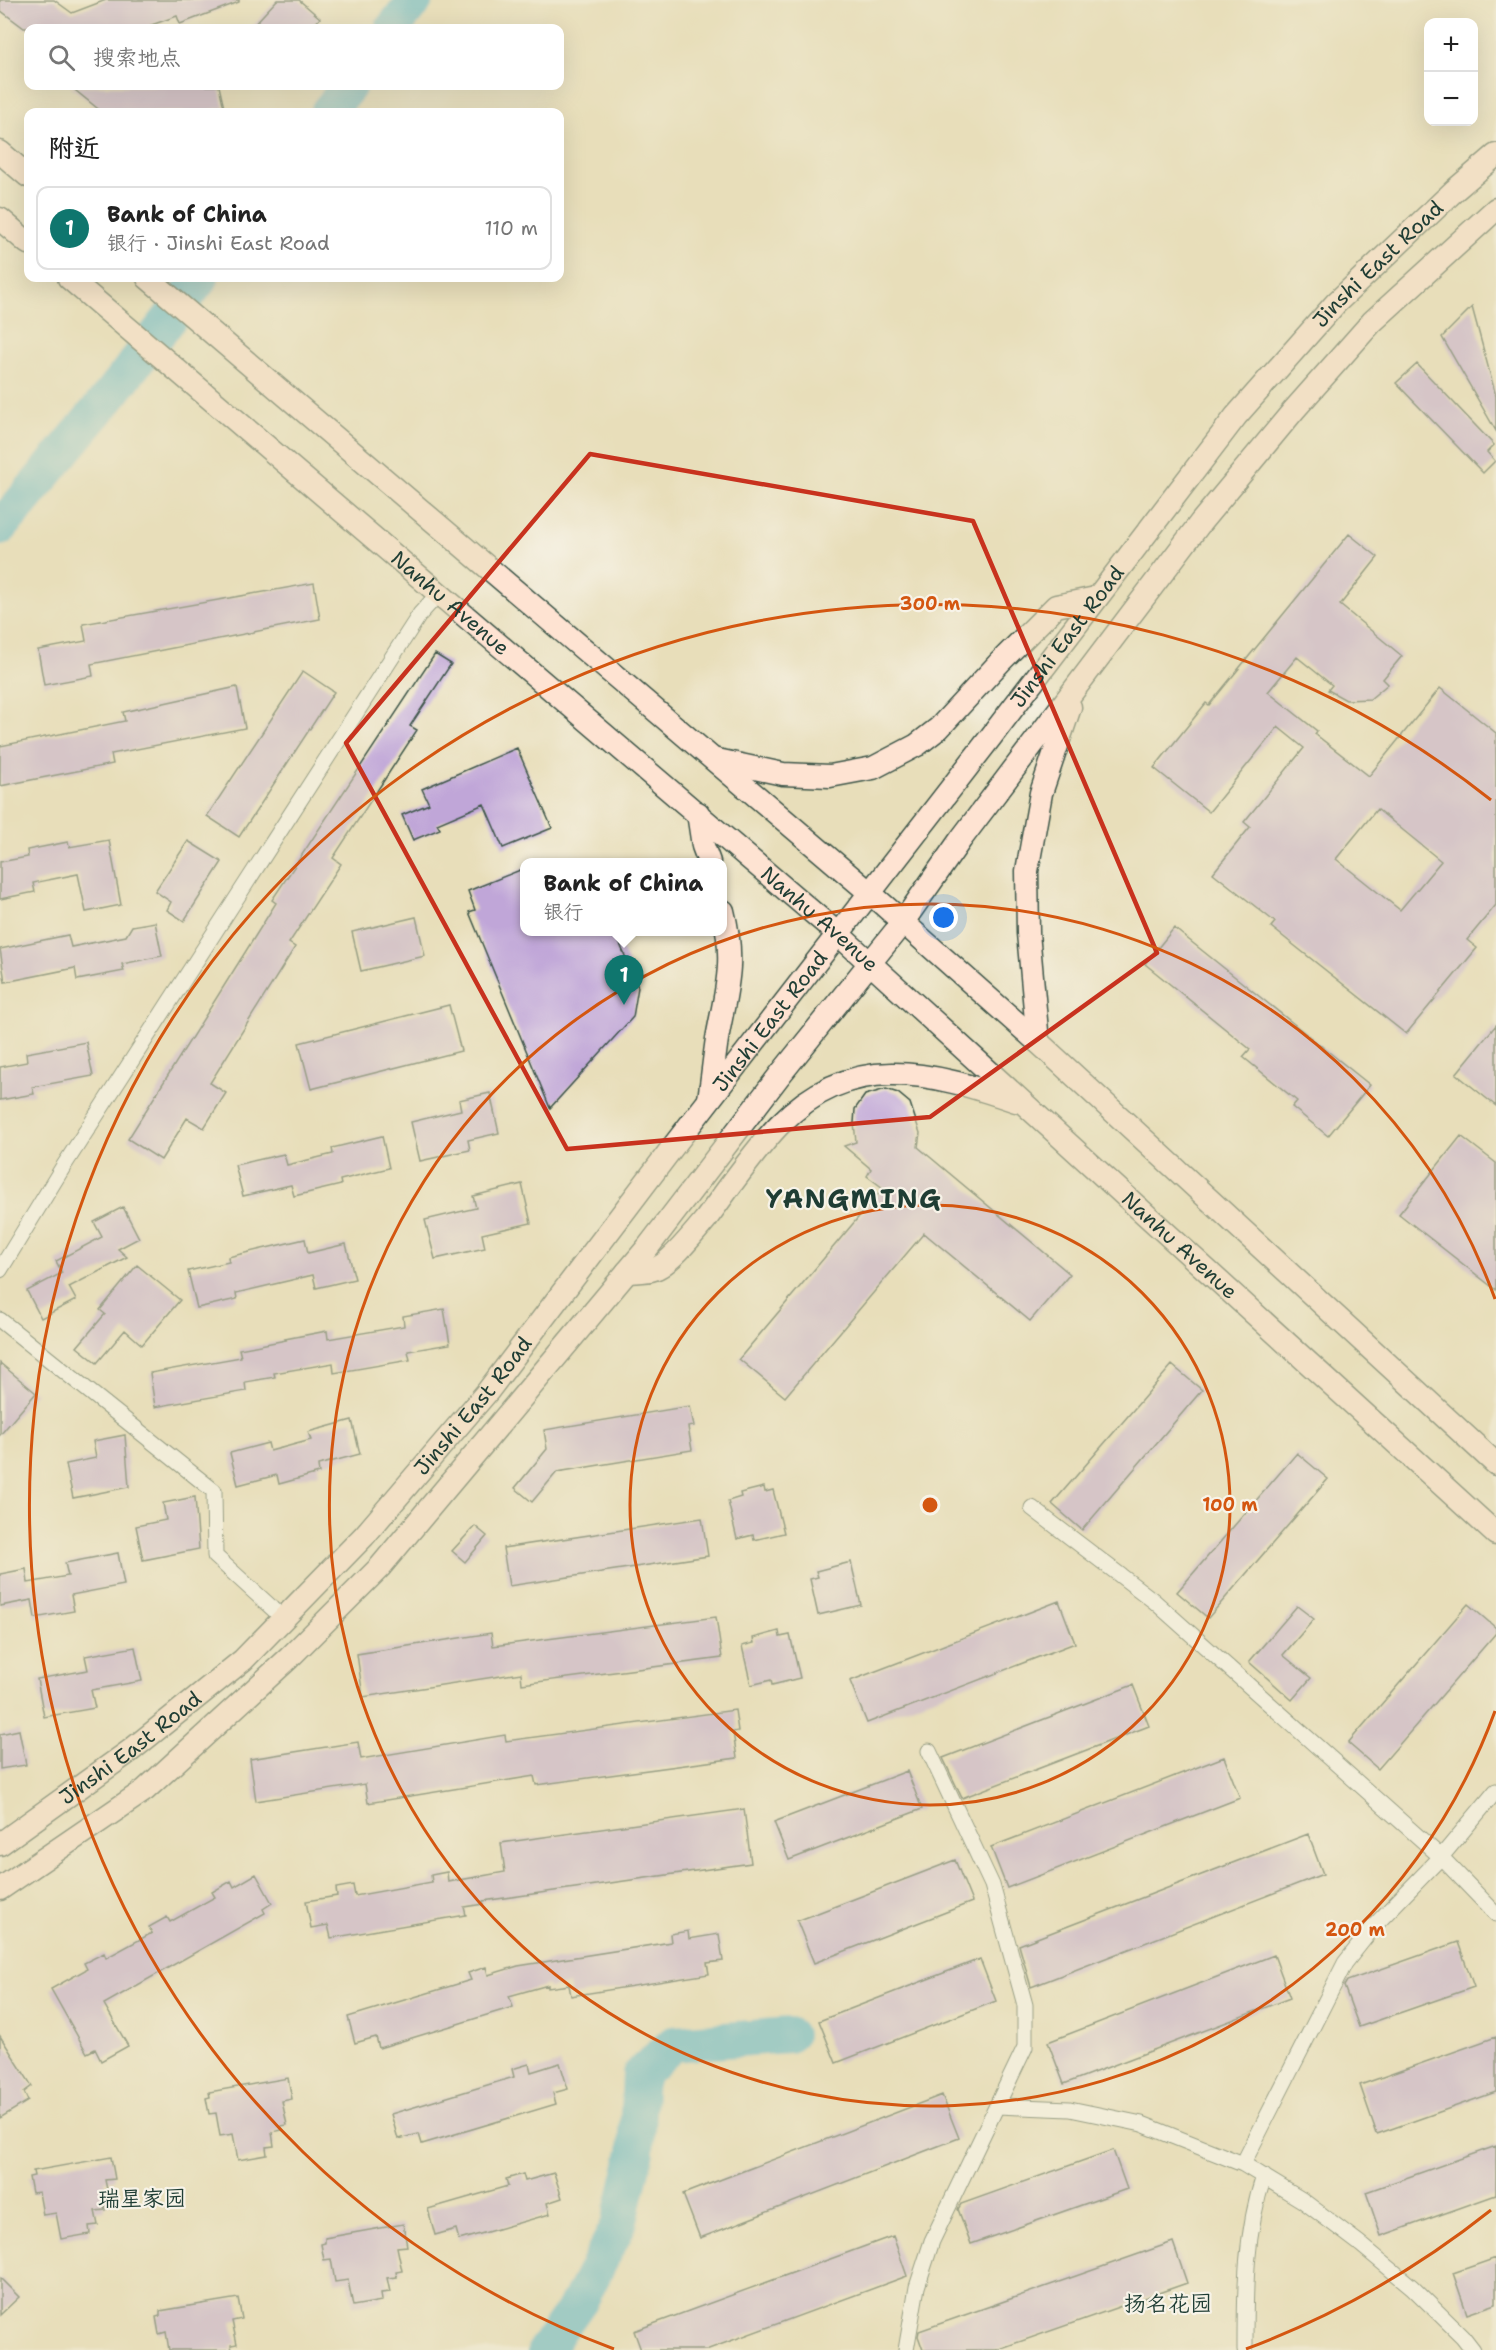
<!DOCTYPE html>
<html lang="zh">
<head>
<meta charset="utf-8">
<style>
  :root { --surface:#fff; --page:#f6f6f6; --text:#222; --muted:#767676; --line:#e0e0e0; --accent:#0f766e }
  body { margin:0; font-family:"Shantell Sans","LXGW WenKai TC",sans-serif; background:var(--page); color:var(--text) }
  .controls { position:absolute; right:18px; top:18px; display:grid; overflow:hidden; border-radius:12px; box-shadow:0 6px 24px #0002 }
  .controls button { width:54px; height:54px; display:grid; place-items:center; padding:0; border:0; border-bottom:2px solid var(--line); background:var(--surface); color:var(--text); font:30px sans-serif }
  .you { position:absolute; left:944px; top:918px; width:21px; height:21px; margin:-15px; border:4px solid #fff; border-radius:50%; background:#1a73e8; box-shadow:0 0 0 9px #1a73e833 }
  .badge { display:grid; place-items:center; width:39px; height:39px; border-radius:50%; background:var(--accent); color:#fff; font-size:20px; font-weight:700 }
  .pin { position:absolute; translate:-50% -50px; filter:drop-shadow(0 2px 3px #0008) }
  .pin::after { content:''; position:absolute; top:32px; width:21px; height:18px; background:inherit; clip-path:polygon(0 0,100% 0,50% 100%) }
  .popup { position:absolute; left:520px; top:858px; width:207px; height:78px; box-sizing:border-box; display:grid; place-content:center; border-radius:12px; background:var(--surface); filter:drop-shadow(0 2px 4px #0005); font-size:20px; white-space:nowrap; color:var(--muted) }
  .popup b { font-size:22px; color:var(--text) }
  .popup::after { content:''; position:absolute; left:50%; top:100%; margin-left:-12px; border:12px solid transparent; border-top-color:var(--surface) }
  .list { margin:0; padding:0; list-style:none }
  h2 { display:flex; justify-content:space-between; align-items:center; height:78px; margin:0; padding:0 24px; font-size:26px }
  h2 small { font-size:20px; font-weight:400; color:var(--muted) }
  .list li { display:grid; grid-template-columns:39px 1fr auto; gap:18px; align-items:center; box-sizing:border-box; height:84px; margin:0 12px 12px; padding:0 12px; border:2px solid var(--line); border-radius:12px }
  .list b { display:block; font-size:22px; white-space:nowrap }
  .list p { margin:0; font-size:20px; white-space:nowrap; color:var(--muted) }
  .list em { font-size:20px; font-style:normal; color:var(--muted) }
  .icon { flex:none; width:33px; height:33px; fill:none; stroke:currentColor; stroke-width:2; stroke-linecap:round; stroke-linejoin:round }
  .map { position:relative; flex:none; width:1496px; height:2350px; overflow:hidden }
  .search { position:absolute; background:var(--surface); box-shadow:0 6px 24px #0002; left:24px; top:24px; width:540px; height:66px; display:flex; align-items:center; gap:15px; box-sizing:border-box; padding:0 21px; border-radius:12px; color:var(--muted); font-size:22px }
  .panel { position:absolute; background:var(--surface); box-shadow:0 6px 24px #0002; left:24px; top:108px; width:540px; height:174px; border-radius:12px }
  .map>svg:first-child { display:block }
</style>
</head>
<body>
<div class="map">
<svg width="1496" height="2350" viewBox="0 0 1496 2350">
  <rect width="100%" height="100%" fill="#f7f3e8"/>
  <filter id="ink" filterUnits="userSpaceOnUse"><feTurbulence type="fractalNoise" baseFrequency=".0167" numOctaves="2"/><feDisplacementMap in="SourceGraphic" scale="12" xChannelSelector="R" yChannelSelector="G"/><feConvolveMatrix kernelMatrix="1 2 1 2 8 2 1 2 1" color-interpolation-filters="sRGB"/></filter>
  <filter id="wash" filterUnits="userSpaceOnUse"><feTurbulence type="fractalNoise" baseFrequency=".008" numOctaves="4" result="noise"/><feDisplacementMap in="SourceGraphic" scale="24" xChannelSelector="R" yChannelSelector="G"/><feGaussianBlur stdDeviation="1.35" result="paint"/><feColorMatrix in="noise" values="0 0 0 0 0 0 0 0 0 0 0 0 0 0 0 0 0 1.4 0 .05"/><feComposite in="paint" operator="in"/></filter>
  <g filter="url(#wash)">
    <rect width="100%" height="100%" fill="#e8deba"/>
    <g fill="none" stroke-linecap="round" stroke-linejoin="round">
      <path stroke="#50b4cf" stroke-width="36" d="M 393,28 L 415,0
        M 328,112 L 349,86
        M 0,528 L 112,393 L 201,278
        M 545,2350 L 581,2299 L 619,2224 L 636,2152 L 640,2074 L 673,2044 L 789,2035"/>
    </g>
    <g id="blocks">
      <path fill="#c0a6d8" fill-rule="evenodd" d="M 0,0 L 54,0 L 72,13 L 106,0 L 239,0 L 239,2 L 180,24 L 177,16 L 143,28 L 24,28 L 0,10 Z
        M 277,0 L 299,0 L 320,18 L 312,28 L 251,28 Z
        M 70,86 L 219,86 L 224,108 L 197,112 L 102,112 Z
        M 1472,307 L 1496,396 L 1496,431 L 1442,337 Z
        M 1417,364 L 1494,445 L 1487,452 L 1495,461 L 1483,473 L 1396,383 Z
        M 1349,534 L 1378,557 L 1340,605 L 1402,656 L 1383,679 L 1388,684 L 1370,699 L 1346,700 L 1328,690 L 1332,685 L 1297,657 L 1268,692 L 1317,731 L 1315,734 L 1369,776 L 1440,688 L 1496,733 L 1496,905 L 1467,940 L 1477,948 L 1406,1034 L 1271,927 L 1275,922 L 1213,873 L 1250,827 L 1244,822 L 1304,748 L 1278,727 L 1209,812 L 1154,768 L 1206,703 L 1209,705 ZM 1377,809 L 1441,861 L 1400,910 L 1336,859 Z
        M 314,583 L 320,619 L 91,664 L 93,676 L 44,685 L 38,650 L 86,641 L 83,624 Z
        M 435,654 L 451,664 L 410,726 L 417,730 L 333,858 L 341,864 L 289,943 L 295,947 L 210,1083 L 226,1093 L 204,1128 L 187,1118 L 161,1160 L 128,1139 L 276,903 L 272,900 Z
        M 303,671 L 334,692 L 239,837 L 207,816 Z
        M 237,687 L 245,728 L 111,754 L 113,764 L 0,786 L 0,746 L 125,721 L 123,712 Z
        M 517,748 L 552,828 L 503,848 L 484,804 L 437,824 L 440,829 L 413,840 L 402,815 L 429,804 L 422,789 Z
        M 109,840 L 121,905 L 86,912 L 78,874 L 33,883 L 35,892 L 0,899 L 0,862 L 28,857 L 27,850 L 68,842 L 69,847 Z
        M 188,841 L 222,862 L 184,921 L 167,910 L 171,902 L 155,891 Z
        M 525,868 L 525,932 L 615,932 L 638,987 L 633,1017 L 550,1108 L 469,912 L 475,910 L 468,891 Z
        M 416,917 L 425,956 L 361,971 L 352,932 Z
        M 155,922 L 162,956 L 122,964 L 124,971 L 77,980 L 75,968 L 5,982 L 0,949 L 68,935 L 71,947 L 126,936 L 132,926 Z
        M 1174,928 L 1370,1085 L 1328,1136 L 1292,1107 L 1297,1101 L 1243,1057 L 1250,1049 L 1145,964 Z
        M 449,1005 L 461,1051 L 311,1089 L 299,1043 Z
        M 1496,1025 L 1496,1106 L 1456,1074 Z
        M 86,1042 L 93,1076 L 32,1087 L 34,1094 L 0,1100 L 0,1067 L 27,1062 L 26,1053 Z
        M 886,1089 L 898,1093 L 910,1103 L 920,1133 L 918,1147 L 1070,1274 L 1030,1321 L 924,1233 L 785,1397 L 739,1359 L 883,1188 L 867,1176 L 871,1169 L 844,1146 L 856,1142 L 854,1123 L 855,1109 L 865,1095 Z
        M 490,1093 L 499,1133 L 468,1140 L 470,1150 L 420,1161 L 411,1122 L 461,1110 L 459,1100 Z
        M 382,1136 L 389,1168 L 340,1180 L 341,1185 L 294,1196 L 291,1185 L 243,1196 L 235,1165 L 284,1154 L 287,1165 L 333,1154 L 332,1148 Z
        M 1461,1136 L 1496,1163 L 1496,1290 L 1399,1214 Z
        M 522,1184 L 531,1223 L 482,1234 L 485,1248 L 435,1259 L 425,1220 L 476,1208 L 473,1196 Z
        M 123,1207 L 139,1238 L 118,1249 L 127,1257 L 69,1287 L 76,1300 L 41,1318 L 27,1291 L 62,1273 L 56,1261 L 102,1237 L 94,1222 Z
        M 305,1239 L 308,1253 L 346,1244 L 355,1279 L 316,1288 L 313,1275 L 236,1293 L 237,1299 L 197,1308 L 188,1271 L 229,1262 L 228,1257 Z
        M 137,1265 L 180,1300 L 142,1345 L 125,1330 L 97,1363 L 77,1347 L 105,1314 L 100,1310 Z
        M 444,1309 L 450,1344 L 408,1351 L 410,1360 L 334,1373 L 333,1363 L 274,1373 L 275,1377 L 245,1382 L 246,1391 L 155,1407 L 150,1373 L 241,1357 L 239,1349 L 286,1340 L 285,1339 L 327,1331 L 328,1339 L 404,1326 L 403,1316 Z
        M 0,1363 L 36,1393 L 0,1435 Z
        M 1172,1365 L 1202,1390 L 1082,1530 L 1052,1504 Z
        M 690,1406 L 694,1426 L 688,1427 L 692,1450 L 557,1472 L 532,1502 L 515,1488 L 547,1449 L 544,1430 Z
        M 352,1420 L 360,1454 L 318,1465 L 319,1473 L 279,1484 L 277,1475 L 238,1485 L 230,1453 L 268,1443 L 270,1451 L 311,1440 L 308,1432 Z
        M 125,1435 L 129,1487 L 73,1498 L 66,1464 L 96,1458 L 93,1441 Z
        M 1297,1453 L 1328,1479 L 1208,1618 L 1177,1592 Z
        M 764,1487 L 765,1492 L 773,1490 L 784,1533 L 754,1540 L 753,1535 L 737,1539 L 728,1501 L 741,1497 L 740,1493 Z
        M 195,1497 L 199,1549 L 143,1560 L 136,1526 L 166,1520 L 163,1503 Z
        M 702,1518 L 708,1556 L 509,1586 L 503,1548 Z
        M 475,1526 L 487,1536 L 465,1562 L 452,1551 Z
        M 118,1553 L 124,1585 L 71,1595 L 74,1611 L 35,1618 L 32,1600 L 0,1606 L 0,1574 L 26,1569 L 28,1583 L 68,1576 L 65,1563 Z
        M 851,1562 L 861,1605 L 818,1615 L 810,1579 L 818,1577 L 816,1571 Z
        M 1059,1601 L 1075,1643 L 867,1723 L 850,1681 Z
        M 1468,1604 L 1496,1628 L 1496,1633 L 1378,1769 L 1348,1743 Z
        M 1297,1606 L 1314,1619 L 1283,1655 L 1311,1678 L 1292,1700 L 1249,1662 Z
        M 716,1617 L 722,1658 L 522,1684 L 521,1673 L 363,1697 L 357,1654 L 491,1633 L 493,1646 Z
        M 779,1631 L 780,1637 L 790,1635 L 800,1678 L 772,1685 L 771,1680 L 751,1685 L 742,1646 L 754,1643 L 753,1638 Z
        M 135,1647 L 142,1681 L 91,1690 L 95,1708 L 44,1717 L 37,1679 L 88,1670 L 85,1656 Z
        M 1133,1685 L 1149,1726 L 962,1798 L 943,1758 Z
        M 735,1710 L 738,1731 L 733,1732 L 737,1758 L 536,1785 L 534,1776 L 368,1803 L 365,1784 L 256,1801 L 250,1759 L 358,1742 L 361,1759 L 505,1735 L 506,1741 Z
        M 19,1730 L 26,1765 L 0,1769 L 0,1734 Z
        M 1224,1757 L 1240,1798 L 1007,1888 L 991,1847 Z
        M 907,1771 L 922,1809 L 789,1860 L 774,1822 Z
        M 744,1809 L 751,1863 L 483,1901 L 483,1904 L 464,1907 L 466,1915 L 331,1938 L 328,1925 L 311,1928 L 306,1901 L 337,1896 L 336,1888 L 353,1885 L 355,1896 L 432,1882 L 431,1875 L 447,1872 L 448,1882 L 505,1872 L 501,1843 Z
        M 1308,1834 L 1323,1874 L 1031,1987 L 1019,1945 Z
        M 955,1860 L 972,1902 L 814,1963 L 797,1921 Z
        M 256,1874 L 272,1903 L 263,1909 L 265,1913 L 104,2004 L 128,2046 L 101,2061 L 95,2049 L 87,2053 L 51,1989 L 87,1969 L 84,1963 L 104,1953 L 106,1958 L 152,1933 L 149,1927 L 167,1917 L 170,1922 L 215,1897 L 212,1892 L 231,1881 L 234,1887 Z
        M 688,1931 L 689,1939 L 719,1934 L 723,1961 L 707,1963 L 709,1974 L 571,1996 L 569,1985 L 548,1988 L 548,1985 L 509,1996 L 513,2007 L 379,2048 L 376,2037 L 355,2043 L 348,2017 L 471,1980 L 468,1973 L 486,1967 L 488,1975 L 518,1966 L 671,1942 L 670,1934 Z
        M 1458,1942 L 1474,1987 L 1359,2027 L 1344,1986 L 1347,1981 Z
        M 1274,1955 L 1290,1998 L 1064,2084 L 1048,2042 Z
        M 980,1959 L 996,2001 L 836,2063 L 819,2021 Z
        M 0,2036 L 32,2086 L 24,2092 L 28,2101 L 0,2118 Z
        M 1496,2037 L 1496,2092 L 1377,2134 L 1360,2085 Z
        M 560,2063 L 568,2089 L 553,2093 L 556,2104 L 422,2144 L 419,2134 L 398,2139 L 391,2114 L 514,2077 L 512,2069 L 529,2064 L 531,2072 Z
        M 288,2078 L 292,2099 L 282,2101 L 287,2125 L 281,2126 L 282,2130 L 272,2132 L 274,2146 L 266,2147 L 267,2155 L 238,2160 L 233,2134 L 220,2136 L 216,2113 L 209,2114 L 206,2098 L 210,2097 L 209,2092 Z
        M 942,2095 L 959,2138 L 700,2238 L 683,2194 Z
        M 1496,2146 L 1496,2195 L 1381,2236 L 1366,2192 Z
        M 1113,2150 L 1127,2189 L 971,2244 L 958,2209 L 961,2204 Z
        M 111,2157 L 115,2179 L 105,2180 L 110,2204 L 104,2205 L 105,2210 L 95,2211 L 98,2225 L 89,2226 L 90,2234 L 61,2239 L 56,2213 L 43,2215 L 39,2192 L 32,2193 L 29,2177 L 34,2176 L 33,2171 Z
        M 554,2173 L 562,2198 L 547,2203 L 550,2214 L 459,2240 L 456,2229 L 435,2235 L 428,2209 L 508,2186 L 506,2179 L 523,2174 L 525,2181 Z
        M 403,2224 L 407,2246 L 397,2247 L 402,2271 L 396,2272 L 397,2277 L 387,2278 L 390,2292 L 381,2293 L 382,2301 L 353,2306 L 348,2280 L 335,2282 L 331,2259 L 324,2260 L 321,2244 L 325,2243 L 325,2238 Z
        M 893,2236 L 907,2276 L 706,2350 L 641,2350 L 634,2331 Z
        M 1173,2242 L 1187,2283 L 996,2350 L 923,2350 L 918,2336 L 919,2331 Z
        M 1496,2258 L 1496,2304 L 1467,2314 L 1453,2273 Z
        M 0,2278 L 19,2297 L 0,2315 Z
        M 238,2298 L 242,2319 L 232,2321 L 237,2344 L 231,2345 L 232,2350 L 169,2350 L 166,2332 L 159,2334 L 156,2317 L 160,2316 L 160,2311 Z"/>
    </g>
  </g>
  <g filter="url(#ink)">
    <use href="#blocks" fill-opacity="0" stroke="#3d5548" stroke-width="1.5"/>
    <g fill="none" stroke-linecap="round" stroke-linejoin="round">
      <defs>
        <path id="street" d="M 0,1270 L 63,1167 L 420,614 L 440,592
          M 0,1320 L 214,1491 L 215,1556 L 283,1618
          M 1032,1508 L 1154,1601 L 1441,1857 L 1496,1914
          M 998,2106 L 1070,2109 L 1142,2124 L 1243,2164 L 1302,2200 L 1359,2243 L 1412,2287 L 1463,2337 L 1473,2350
          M 1243,2164 L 1345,1963 L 1375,1925 L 1441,1857 L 1496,1791
          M 906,2350 L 917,2287 L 932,2241 L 1025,2047 L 1025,2005 L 992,1885 L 929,1751
          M 1245,2350 C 1245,2291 1245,2232 1264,2176"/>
        <g id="secondary">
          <path d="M 0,152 L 28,176"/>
          <path d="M 0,219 L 28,243"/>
          <path id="s1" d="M 69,278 L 838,934 L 1496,1534"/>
          <path d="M 148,278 L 870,893 L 1038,1042 L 1496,1464"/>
          <path d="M 717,760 L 783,774 L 830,776 L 873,768 L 917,745 L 939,728 L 1000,662 L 1056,606 L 1096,598"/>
          <path d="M 698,813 L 703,846 L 709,862"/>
          <path d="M 1038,1042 L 1028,933 L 1027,871 L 1041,793 L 1070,707"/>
          <path d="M 709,1099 C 712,1079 714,1059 717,1039 C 726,990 736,962 723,911"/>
          <path d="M 627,1272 C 635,1271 646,1272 654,1269 C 668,1266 696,1231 706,1219 C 728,1189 754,1151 779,1125 C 851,1051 928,1071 1016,1101"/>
          <path id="s2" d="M 0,1844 L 130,1751 L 243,1660 L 364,1536 L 488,1391 L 672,1148 L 990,738 L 1236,416 L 1336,303 L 1455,190 L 1496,155"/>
          <path d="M 0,1889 L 145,1790 L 289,1658 L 380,1567 L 648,1247 L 779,1076 L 903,922 L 961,839 L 1201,522 L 1294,410 L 1372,322 L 1496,209"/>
        </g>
      </defs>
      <use href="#street" stroke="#3d5548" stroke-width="17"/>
      <use href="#secondary" stroke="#3d5548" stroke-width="25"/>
      <use href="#street" stroke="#fff" stroke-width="15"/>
      <use href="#secondary" stroke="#fee3d2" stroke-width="22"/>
    </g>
  </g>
  <path d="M0 0H1496V2350H0ZM 590,454 L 973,521 L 1157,953 L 930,1117 L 567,1149 L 346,743 Z" fill="#e8deba" fill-opacity=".55" fill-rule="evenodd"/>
  <path fill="none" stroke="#c8321e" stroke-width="4.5" stroke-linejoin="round" d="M 590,454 L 973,521 L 1157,953 L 930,1117 L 567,1149 L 346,743 Z"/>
  <g fill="none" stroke="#d45610" stroke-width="3">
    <circle cx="930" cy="1505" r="300"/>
    <path d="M1495 1711A601 601 0 1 1 1495 1299"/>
    <path d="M1491 2210A901 901 0 0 1 1246 2349M614 2349A901 901 0 1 1 1491 800"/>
  </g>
  <g text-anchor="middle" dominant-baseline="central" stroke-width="4.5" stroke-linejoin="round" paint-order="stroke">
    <g font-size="21" fill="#1f3d34" stroke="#f7f3e8">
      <text stroke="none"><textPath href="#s2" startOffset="2106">Jinshi East Road</textPath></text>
      <text stroke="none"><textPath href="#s1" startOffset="501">Nanhu Avenue</textPath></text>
      <text stroke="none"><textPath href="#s2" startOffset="1620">Jinshi East Road</textPath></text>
      <text stroke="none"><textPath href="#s1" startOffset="987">Nanhu Avenue</textPath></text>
      <text stroke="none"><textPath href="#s2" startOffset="1134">Jinshi East Road</textPath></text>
      <text stroke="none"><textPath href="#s1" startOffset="1473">Nanhu Avenue</textPath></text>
      <text stroke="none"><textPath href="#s2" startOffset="648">Jinshi East Road</textPath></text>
      <text stroke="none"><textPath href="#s2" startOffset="162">Jinshi East Road</textPath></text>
    </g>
    <g font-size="22" fill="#1f3d34" stroke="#f7f3e8">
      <text x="142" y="2198">瑞星家园</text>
      <text x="1168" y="2303">扬名花园</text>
    </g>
    <g font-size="27" font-weight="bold" letter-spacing="1.5" fill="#1f3d34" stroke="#f7f3e8">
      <text x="854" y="1198">YANGMING</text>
    </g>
  </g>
  <circle cx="930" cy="1505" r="9" fill="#d45610" stroke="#f7f3e8" stroke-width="3"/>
  <g font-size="18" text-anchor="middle" font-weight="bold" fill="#d45610" stroke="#f7f3e8" stroke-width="4.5" stroke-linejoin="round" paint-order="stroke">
    <text x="930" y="610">300 m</text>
    <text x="1230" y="1511">100 m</text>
    <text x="1355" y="1936">200 m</text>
  </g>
</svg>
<div class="controls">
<button>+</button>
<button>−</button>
</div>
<div class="you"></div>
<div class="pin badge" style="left:624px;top:1005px">1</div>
<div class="popup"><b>Bank of China</b>银行</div>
<div class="search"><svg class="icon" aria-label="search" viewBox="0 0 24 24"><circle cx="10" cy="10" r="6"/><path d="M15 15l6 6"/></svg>搜索地点</div>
<section class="panel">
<h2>附近<small></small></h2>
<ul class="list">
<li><span class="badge">1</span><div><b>Bank of China</b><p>银行 · Jinshi East Road</p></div><em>110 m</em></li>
</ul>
</section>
</div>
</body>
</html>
